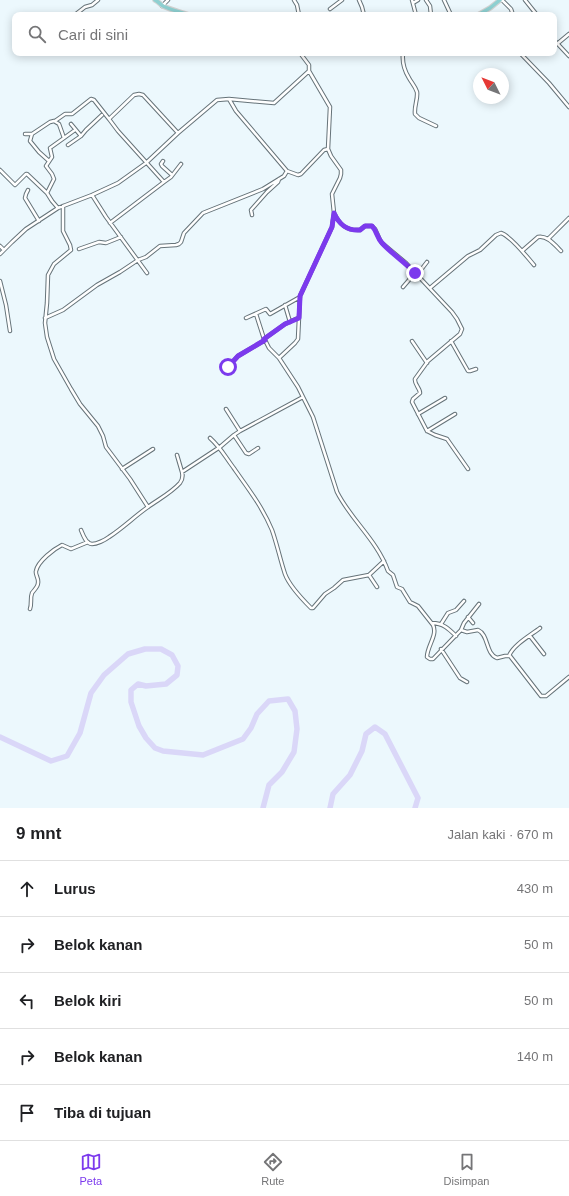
<!DOCTYPE html>
<html lang="id">
<head>
<meta charset="utf-8">
<style>
  :root { --surface:#fff; --page:#f2f2f2; --text:#202124; --muted:#757577; --line:#e0e0e0; --accent:#7c3aed }
  body { margin:0; font-family:Helvetica,sans-serif; background:var(--page); color:var(--text) }
  .compass { position:absolute; left:473px; top:68px; width:36px; height:36px; border-radius:50%; background:var(--surface); box-shadow:0 2px 10px #0003; rotate:312deg }
  .stop { position:absolute; width:12px; height:12px; margin:-9px; border:3px solid #7c3aed; border-radius:50%; background:#fff }
  .stop.end { background:#7c3aed; border-color:#fff; box-shadow:0 1px 4px #0008 }
  .list { margin:0; padding:0; list-style:none }
  h2 { display:flex; justify-content:space-between; align-items:center; height:52px; margin:0; padding:0 16px; font-size:17px }
  h2 small { font-size:13px; font-weight:400; color:var(--muted) }
  .list li { display:grid; grid-template-columns:26px 1fr auto; gap:12px; align-items:center; box-sizing:border-box; height:56px; padding:0 16px; border-top:1px solid var(--line) }
  .list b { display:block; font-size:15px; white-space:nowrap }
  .list em { font-size:13px; font-style:normal; color:var(--muted) }
  .icon { flex:none; width:22px; height:22px; fill:none; stroke:currentColor; stroke-width:2; stroke-linecap:round; stroke-linejoin:round }
  .map { position:relative; flex:none; width:569px; height:808px; overflow:hidden }
  .search { position:absolute; background:var(--surface); box-shadow:0 2px 10px #0003; left:12px; right:12px; top:12px; height:44px; display:flex; align-items:center; gap:10px; box-sizing:border-box; padding:0 14px; border-radius:8px; color:var(--muted); font-size:15px }
  .sheet { height:332px; background:var(--surface) }
  nav { display:flex; justify-content:space-around; align-items:center; box-sizing:border-box; height:56px; border-top:1px solid var(--line); background:var(--surface); font-size:11px; color:var(--muted) }
  nav a { display:grid; justify-items:center; gap:2px }
  nav .on { color:var(--accent) }
  .map>svg:first-child { display:block }
</style>
</head>
<body>
<div class="map">
<svg width="569" height="808" viewBox="0 0 569 808">
  <rect width="100%" height="100%" fill="#ecf8fd"/>
  <g fill="none" stroke-linecap="round" stroke-linejoin="round">
    <path stroke="#dad7f8" stroke-width="5.5" d="M 0,737 L 51,761 L 67,756 L 80,733 L 91,693 L 104,675 L 128,654 L 145,649 L 161,649 L 172,655 L 178,666 L 177,675 L 166,684 L 146,686 L 138,684 L 131,690 L 131,702 L 139,726 L 146,738 L 155,748 L 163,751 L 203,755 L 243,739 L 251,728 L 257,714 L 269,701 L 288,699 L 295,711 L 297,729 L 294,752 L 282,772 L 269,785 L 263,808
      M 330,808 L 333,794 L 350,775 L 362,751 L 366,734 L 375,727 L 385,734 L 418,798 L 415,808"/>
    <defs>
      <path id="minor" d="M 294,0 L 297,5 L 299,15
        M 359,0 L 362,7 L 364,15
        M 412,0 L 416,15
        M 426,0 L 430,6 L 431,15
        M 444,0 L 451,15
        M 502,0 L 511,9 L 513,15
        M 525,0 L 537,15
        M 413,3 L 418,0
        M 162,6 L 168,0
        M 330,9 L 342,0
        M 76,14 L 85,7 L 92,5 L 98,0
        M 554,40 L 569,56
        M 557,44 L 569,34
        M 403,53 C 402,62 404,70 409,78 C 411,82 415,86 417,92 C 418,99 414,106 415,114 L 419,118 L 436,126
        M 520,53 L 549,83 L 569,107
        M 229,99 L 236,111 L 287,171
        M 109,119 L 118,131 L 164,182 L 110,223
        M 55,121 L 65,114 L 72,114 L 91,99 L 94,100 L 109,119 L 134,95 L 139,94 L 143,95 L 178,133
        M 71,124 L 81,136
        M 25,134 L 32,134 L 30,141 L 39,152 L 49,161
        M 32,134 L 50,122 L 54,121 L 59,124 L 64,138 L 50,148 L 52,157 L 46,166 L 52,174 L 54,179 L 47,193
        M 64,138 L 75,130
        M 68,145 L 81,136 L 86,130 L 102,115
        M 163,161 L 161,164 L 162,166 L 172,175
        M 0,170 L 15,185 L 26,174 L 27,174 L 47,193 L 52,201 L 58,208
        M 164,182 L 171,177 L 181,164
        M 28,190 L 26,194 L 25,198 L 39,221
        M 92,195 L 106,217 L 147,273
        M 63,206 L 63,231 L 70,245 L 71,250 L 54,264 L 48,275 L 47,303 L 45,323 L 47,337 L 54,359 L 71,389 L 80,404 L 98,426 L 103,436 L 106,447 L 130,479 L 148,507
        M 334,213 C 339,224 346,231 360,230 L 365,226 L 372,226 L 375,229 L 380,240 L 382,243 L 406,263 L 452,312 L 457,319 L 462,329 L 460,334 L 428,361 L 415,379 C 414,384 420,388 420,393 L 413,399 L 412,402 L 427,431 L 435,435 L 447,439 L 468,469
        M 252,215 L 251,210 L 267,192 L 278,182 L 279,179
        M 548,239 L 569,218
        M 0,246 L 4,250
        M 79,249 L 99,242 L 106,243 L 121,237
        M 522,251 L 538,237 C 547,235 555,245 561,251
        M 0,254 L 12,242 L 26,229 L 58,208 L 92,195 L 118,183 L 146,163 L 178,133 L 217,100 L 229,99 L 274,103 L 309,71
        M 417,275 L 427,262
        M 0,281 L 6,305 L 10,331
        M 403,287 L 415,273
        M 430,288 L 468,256 L 480,250 L 496,235 L 501,233 C 511,236 527,257 534,265
        M 285,305 L 290,322
        M 256,314 L 264,339
        M 45,318 L 63,310 L 97,285 L 120,272 L 138,260 L 146,257 L 160,246 L 176,245 L 179,244 L 181,242 L 184,233 L 203,213 L 263,189 L 284,176 L 287,171 L 298,175 L 301,174 L 324,150 L 328,149
        M 246,318 L 266,309 L 270,314 L 300,297
        M 265,340 L 269,348 L 279,358 L 298,387 L 313,417 L 337,492 C 351,520 377,540 388,571 L 393,575 L 397,587 L 402,589 L 410,602 L 418,606 L 433,625 C 438,635 427,646 427,657 L 430,659 L 433,659 L 461,630 L 467,632 L 478,630 C 489,635 485,653 497,658 L 505,656 L 510,656 L 541,696 L 546,696 L 569,677
        M 412,341 L 427,363
        M 451,341 L 468,371 L 470,371 L 476,369
        M 279,358 L 295,343 L 298,339 L 300,296 L 332,227 L 334,213 L 332,194 L 340,178 L 341,174 L 341,170 L 331,156 L 328,149 L 330,107 L 309,71 L 309,65 L 300,53
        M 228,367 L 238,356 L 265,340 L 264,339 L 285,324 L 298,318
        M 226,409 L 240,431
        M 418,414 L 445,398
        M 427,431 L 455,414
        M 234,435 L 246,453 L 249,454 L 258,448
        M 210,438 C 221,448 224,455 233,467 C 247,487 262,506 272,530 C 277,544 280,559 285,574 C 289,585 303,600 311,608 L 313,608 L 325,594 L 334,588 L 343,580 L 369,575
        M 177,455 L 182,472 L 220,447 L 234,435 L 240,431 L 303,397
        M 122,469 L 153,449
        M 81,530 C 83,535 86,544 92,544 C 97,544 105,540 109,537 C 123,528 135,516 148,507 C 159,499 171,493 180,483 C 183,479 183,476 182,472
        M 377,587 L 369,575 L 384,561
        M 30,609 C 32,604 30,598 32,593 C 34,590 38,587 38,583 C 39,578 35,575 36,571 C 38,561 54,549 62,545 L 71,549 L 88,542
        M 468,617 L 473,623
        M 432,623 C 443,623 449,629 456,636
        M 441,624 L 448,613 L 456,610 L 464,601
        M 461,630 L 464,623 L 479,604
        M 530,636 L 544,654
        M 441,649 L 460,678 L 467,682
        M 509,656 C 513,645 531,635 540,628"/>
      <path id="primary" d="M 155,0 C 159,2 160,4 163,6 C 171,10 181,12 189,15
        M 478,15 L 490,8 L 500,0"/>
    </defs>
    <use href="#minor" stroke="#667379" stroke-width="4.5"/>
    <use href="#primary" stroke="#d2d3d3" stroke-width="5.5"/>
    <use href="#minor" stroke="#fff" stroke-width="2.5"/>
    <use href="#primary" stroke="#8ed0d1" stroke-width="3.5"/>
  </g>
  <g fill="none" stroke-linecap="round" stroke-linejoin="round">
    <path stroke="#7c3aed" stroke-width="5" d="M 228,367 L 238,356 L 265,340 L 264,339 L 285,324 L 299,318 L 300,296 L 332,227 L 334,213 C 339,224 346,231 360,230 L 365,226 L 372,226 C 377,231 377,238 382,243 C 392,254 405,262 415,273"/>
  </g>
</svg>
<svg class="compass" viewBox="-18 -18 36 36"><path d="M0-13l5 13h-10z" fill="#e53935"/><path d="M0 13l5-13h-10z" fill="#757577"/></svg>
<div class="stop" style="left:228px;top:367px"></div>
<div class="stop end" style="left:415px;top:273px"></div>
<div class="search"><svg class="icon" aria-label="search" viewBox="0 0 24 24"><circle cx="10" cy="10" r="6"/><path d="M15 15l6 6"/></svg>Cari di sini</div>
</div>
<section class="sheet">
<h2>9 mnt<small>Jalan kaki · 670 m</small></h2>
<ul class="list">
<li><svg class="icon" aria-label="ahead" viewBox="0 0 24 24"><path d="M12 20V5M6 11l6-6 6 6"/></svg><div><b>Lurus</b></div><em>430 m</em></li>
<li><svg class="icon" aria-label="right" viewBox="0 0 24 24"><path d="M7 20v-9h11M14 6l5 5-5 5"/></svg><div><b>Belok kanan</b></div><em>50 m</em></li>
<li><svg class="icon" aria-label="left" viewBox="0 0 24 24"><path d="M17 20v-9H6M10 6l-5 5 5 5"/></svg><div><b>Belok kiri</b></div><em>50 m</em></li>
<li><svg class="icon" aria-label="right" viewBox="0 0 24 24"><path d="M7 20v-9h11M14 6l5 5-5 5"/></svg><div><b>Belok kanan</b></div><em>140 m</em></li>
<li><svg class="icon" aria-label="arrive" viewBox="0 0 24 24"><path d="M6 21V4h12l-3 4 3 4H6"/></svg><div><b>Tiba di tujuan</b></div></li>
</ul>
</section>
<nav>
<a class="on"><svg class="icon" aria-label="map" viewBox="0 0 24 24"><path d="M3 6l6-2 6 2 6-2v14l-6 2-6-2-6 2zM9 4v14M15 6v14"/></svg>Peta</a>
<a><svg class="icon" aria-label="directions" viewBox="0 0 24 24"><path d="M12 3l9 9-9 9-9-9zM9 14v-3h6M13 9l2 2-2 2"/></svg>Rute</a>
<a><svg class="icon" aria-label="saved" viewBox="0 0 24 24"><path d="M7 4h10v16l-5-4-5 4z"/></svg>Disimpan</a>
</nav>
</body>
</html>
